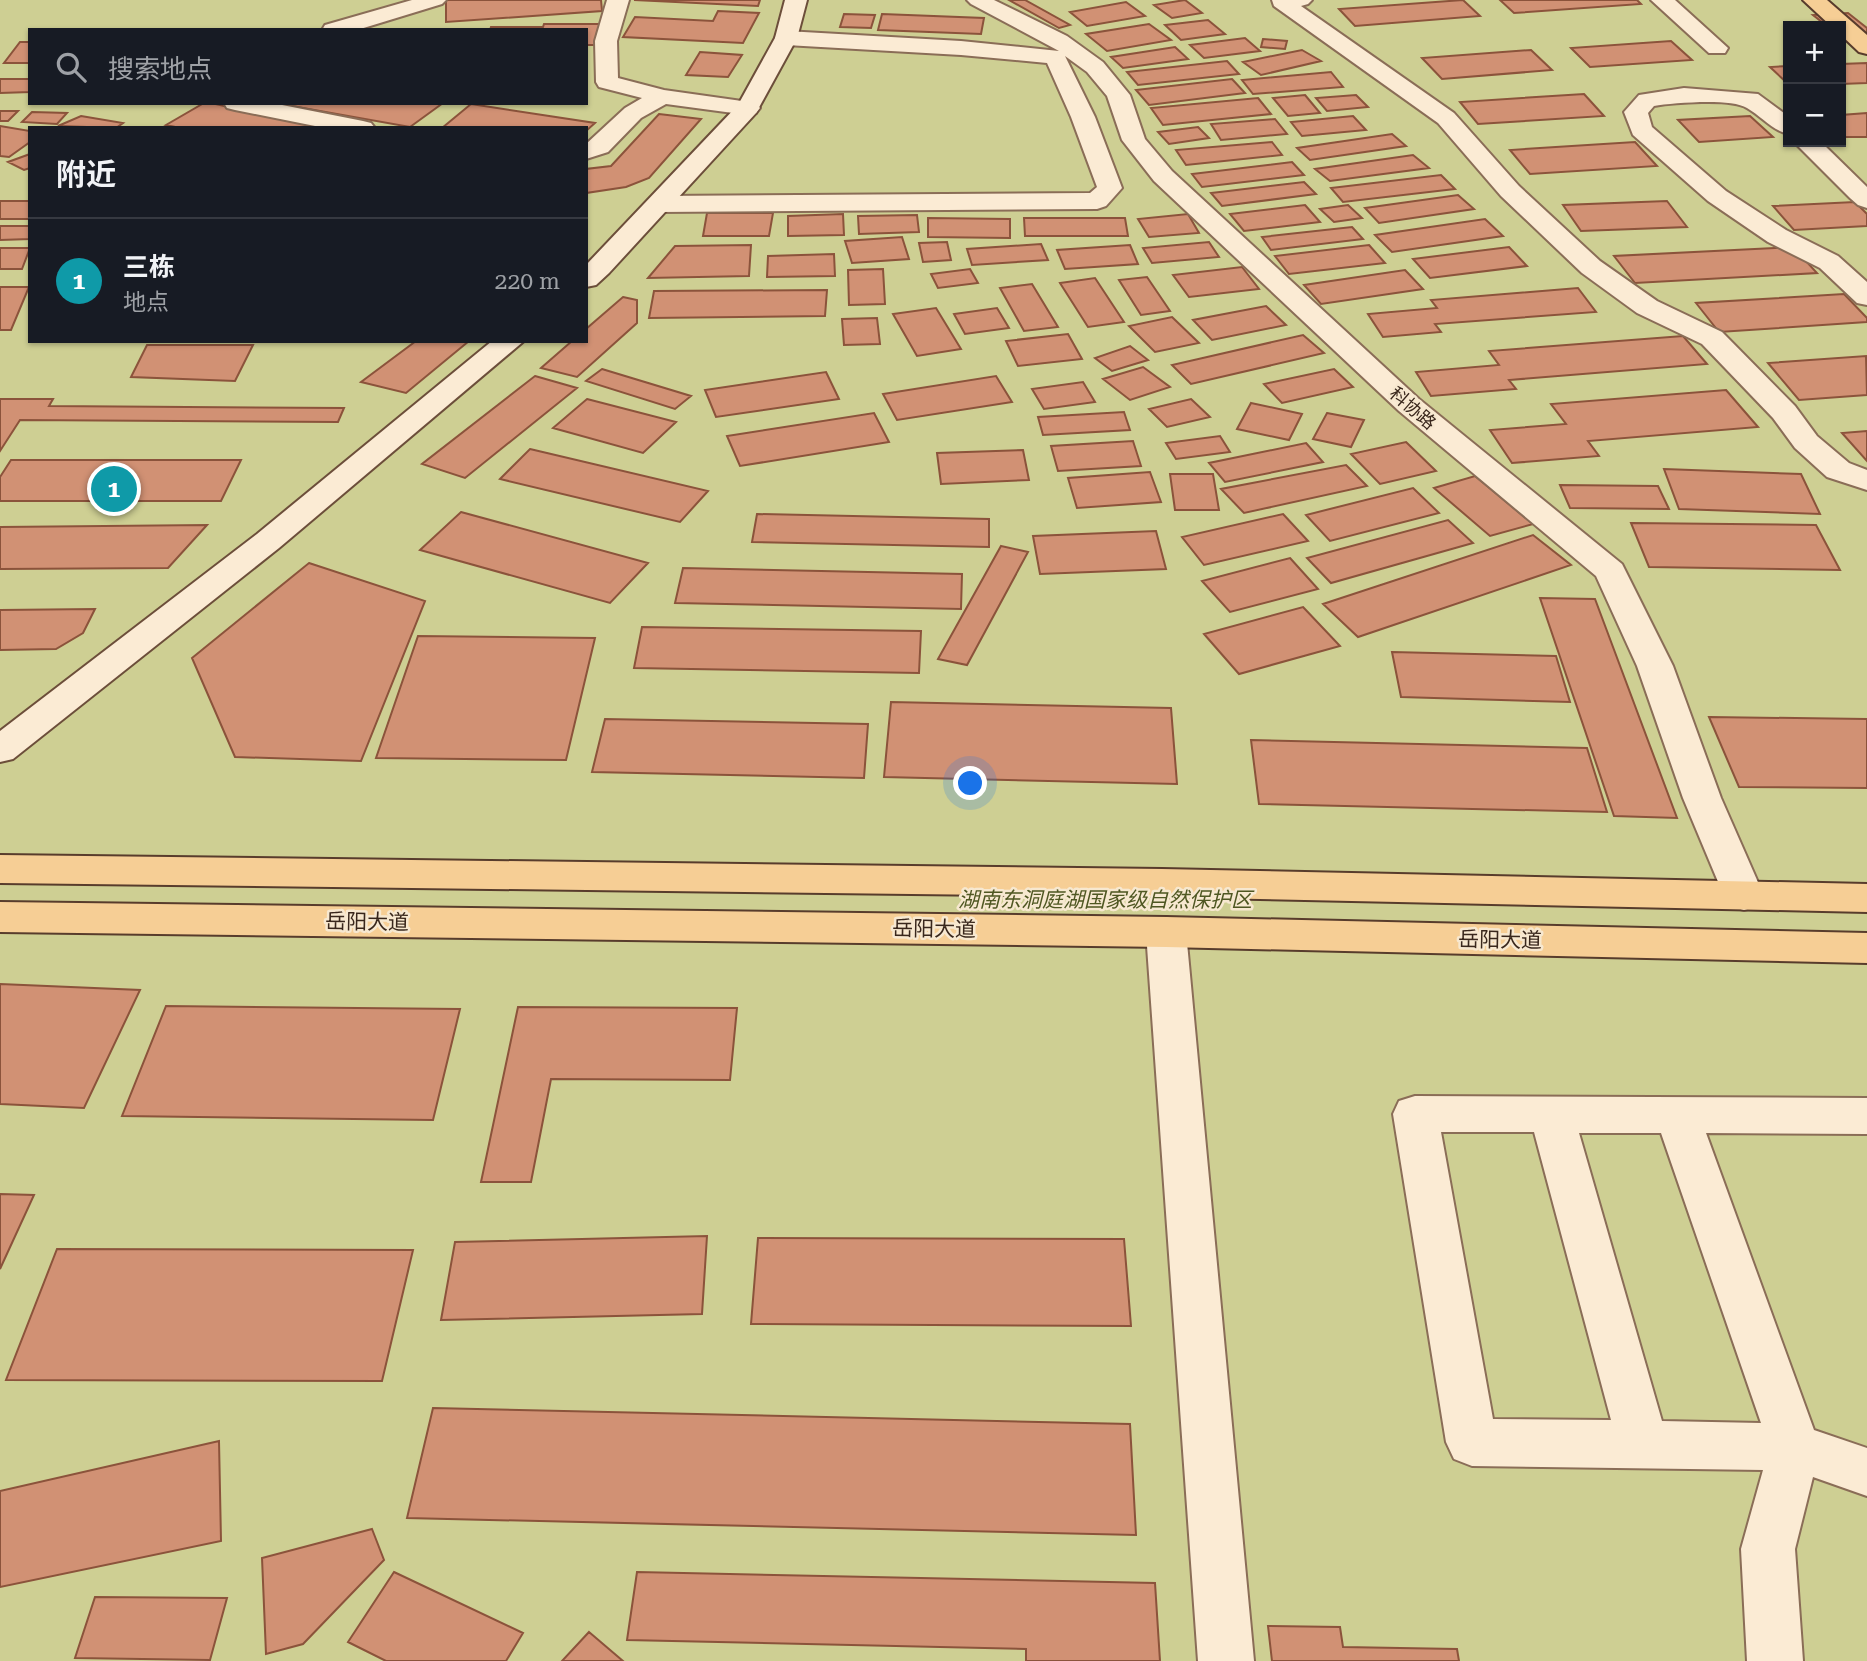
<!DOCTYPE html>
<html lang="zh">
<head>
<meta charset="utf-8">
<style>
  :root { --surface:#171b24; --page:#242831; --text:#f1f3f6; --muted:#9ea1a6; --line:#363941; --accent:#cb969d }
  body { margin:0; font-family:"Roboto Serif","Noto Sans SC",serif; background:var(--page); color:var(--text) }
  .controls { position:absolute; right:21px; top:21px; display:grid; overflow:hidden; border-radius:0px; box-shadow:0 2px 5px #0004 }
  .controls button { width:63px; height:63px; display:grid; place-items:center; padding:0; border:0; border-bottom:2px solid var(--line); background:var(--surface); color:var(--text); font:35px sans-serif }
  .you { position:absolute; left:971px; top:784px; width:24px; height:24px; margin:-18px; border:5px solid #fff; border-radius:50%; background:#1a73e8; box-shadow:0 0 0 10px #1a73e833 }
  .badge { display:grid; place-items:center; width:46px; height:46px; border-radius:50%; background:var(--accent); color:#fff; font-size:23px; font-weight:700 }
  .pin { position:absolute; translate:-50% -50%; border:4px solid #fff; box-shadow:0 2px 7px #0006 }
  .list { margin:0; padding:0; list-style:none }
  h2 { display:flex; justify-content:space-between; align-items:center; height:91px; margin:0; padding:0 28px; font-size:30px }
  h2 small { font-size:23px; font-weight:400; color:var(--muted) }
  .list li { display:grid; grid-template-columns:46px 1fr auto; gap:21px; align-items:center; box-sizing:border-box; height:126px; padding:0 28px; border-top:2px solid var(--line) }
  .list b { display:block; font-size:26px; white-space:nowrap }
  .list p { margin:0; font-size:23px; white-space:nowrap; color:var(--muted) }
  .list em { font-size:23px; font-style:normal; color:var(--muted) }
  .icon { flex:none; width:38px; height:38px; fill:none; stroke:currentColor; stroke-width:2; stroke-linecap:round; stroke-linejoin:round }
  .map { position:relative; flex:none; width:1867px; height:1661px; overflow:hidden }
  .search { position:absolute; background:var(--surface); box-shadow:0 2px 5px #0004; left:28px; top:28px; width:560px; height:77px; display:flex; align-items:center; gap:18px; box-sizing:border-box; padding:0 24px; border-radius:0px; color:var(--muted); font-size:26px }
  .panel { position:absolute; background:var(--surface); box-shadow:0 2px 5px #0004; left:28px; top:126px; width:560px; height:217px; border-radius:0px }
  .map>svg:first-child { display:block }
</style>
</head>
<body>
<div class="map">
<svg width="1867" height="1661" viewBox="0 0 1867 1661">
  <rect width="100%" height="100%" fill="#f0ddc0"/>
  <path fill="#cecf93" fill-rule="evenodd" d="M 0,0 L 1867,0 L 1867,1661 L 0,1661 ZM 1788,26 L 1841,26 L 1841,142 L 1788,142 ZM 30,30 L 586,30 L 586,103 L 30,103 ZM 30,128 L 586,128 L 586,341 L 30,341 Z"/>
  <path fill="#d19174" stroke="#8b533b" stroke-width="2" d="M 446,0 L 601,0 L 602,11 L 446,22 Z
    M 634,0 L 760,0 L 758,6 Z
    M 1009,0 L 1025,0 L 1070,25 L 1059,28 Z
    M 1185,0 L 1202,13 L 1172,18 L 1154,5 Z
    M 1463,0 L 1480,16 L 1355,26 L 1339,9 Z
    M 1500,0 L 1637,0 L 1641,4 L 1514,13 Z
    M 1126,2 L 1145,16 L 1087,26 L 1070,12 Z
    M 718,11 L 759,13 L 743,43 L 623,37 L 635,17 L 713,21 Z
    M 1848,13 L 1867,28 L 1867,34 L 1841,36 L 1841,26 L 1827,26 L 1813,15 Z
    M 844,14 L 875,15 L 871,28 L 840,27 Z
    M 882,14 L 984,18 L 981,34 L 878,30 Z
    M 1208,20 L 1225,34 L 1181,40 L 1165,25 Z
    M 544,24 L 602,24 L 595,45 L 586,45 L 586,30 L 490,30 L 491,27 L 543,27 Z
    M 1149,24 L 1171,40 L 1107,51 L 1086,34 Z
    M 1245,38 L 1260,51 L 1204,58 L 1190,45 Z
    M 1263,39 L 1287,41 L 1285,49 L 1261,47 Z
    M 1671,41 L 1692,60 L 1590,67 L 1571,48 Z
    M 20,42 L 30,42 L 30,63 L 4,63 Z
    M 1175,47 L 1188,59 L 1123,68 L 1111,57 Z
    M 1302,50 L 1321,61 L 1261,75 L 1243,62 Z
    M 1531,50 L 1552,70 L 1442,79 L 1422,58 Z
    M 700,52 L 742,55 L 728,77 L 686,75 Z
    M 1227,61 L 1239,74 L 1138,85 L 1127,72 Z
    M 1867,63 L 1867,83 L 1841,84 L 1841,64 Z
    M 1788,66 L 1788,84 L 1770,67 Z
    M 1331,72 L 1343,87 L 1253,94 L 1242,80 Z
    M 0,79 L 30,79 L 30,92 L 0,93 Z
    M 1232,79 L 1245,93 L 1149,105 L 1136,90 Z
    M 1584,94 L 1604,116 L 1478,124 L 1460,102 Z
    M 1305,95 L 1320,113 L 1288,116 L 1273,98 Z
    M 1356,95 L 1368,107 L 1327,111 L 1316,98 Z
    M 1258,98 L 1271,114 L 1163,125 L 1151,108 Z
    M 204,103 L 211,103 L 325,128 L 180,128 L 166,125 Z
    M 275,103 L 443,103 L 410,127 Z
    M 471,104 L 595,123 L 586,131 L 586,128 L 442,128 Z
    M 0,111 L 18,111 L 8,121 L 0,121 Z
    M 32,112 L 67,113 L 57,124 L 22,122 Z
    M 1867,113 L 1867,137 L 1841,137 L 1841,115 Z
    M 659,114 L 701,119 L 649,178 L 626,187 L 586,193 L 586,169 L 611,166 Z
    M 81,116 L 123,123 L 116,128 L 58,126 Z
    M 1353,116 L 1366,130 L 1302,136 L 1291,122 Z
    M 1750,116 L 1773,137 L 1699,142 L 1678,120 Z
    M 1275,119 L 1287,134 L 1221,140 L 1211,124 Z
    M 0,126 L 30,131 L 30,142 L 9,157 L 0,156 Z
    M 1198,127 L 1209,138 L 1169,144 L 1158,132 Z
    M 1392,134 L 1406,146 L 1310,160 L 1297,148 Z
    M 1272,142 L 1282,155 L 1186,165 L 1176,150 Z
    M 1635,142 L 1657,166 L 1530,174 L 1510,150 Z
    M 30,154 L 30,168 L 24,170 L 8,162 Z
    M 1413,155 L 1429,168 L 1330,181 L 1315,169 Z
    M 1292,162 L 1304,175 L 1202,187 L 1192,174 Z
    M 1441,175 L 1455,189 L 1343,202 L 1331,188 Z
    M 1304,182 L 1316,194 L 1222,206 L 1211,193 Z
    M 1458,195 L 1474,209 L 1379,223 L 1365,208 Z
    M 0,201 L 30,201 L 30,219 L 0,219 Z
    M 1667,201 L 1687,227 L 1581,231 L 1563,205 Z
    M 1855,202 L 1867,214 L 1867,226 L 1794,230 L 1773,206 Z
    M 1305,205 L 1320,222 L 1244,231 L 1230,214 Z
    M 1348,205 L 1362,218 L 1334,222 L 1320,209 Z
    M 707,213 L 773,213 L 769,236 L 703,236 Z
    M 843,214 L 844,235 L 788,236 L 788,216 Z
    M 1188,214 L 1199,233 L 1149,237 L 1138,219 Z
    M 917,215 L 919,232 L 859,234 L 858,216 Z
    M 928,218 L 1010,219 L 1010,238 L 928,237 Z
    M 1024,218 L 1125,218 L 1128,236 L 1025,236 Z
    M 1485,219 L 1503,236 L 1392,252 L 1375,235 Z
    M 0,226 L 30,226 L 30,239 L 0,240 Z
    M 1352,227 L 1363,239 L 1271,250 L 1262,237 Z
    M 902,237 L 909,259 L 852,263 L 845,241 Z
    M 947,242 L 951,260 L 923,262 L 919,243 Z
    M 1209,242 L 1219,257 L 1152,263 L 1143,248 Z
    M 1041,244 L 1048,260 L 972,265 L 967,249 Z
    M 751,245 L 749,276 L 648,278 L 675,246 Z
    M 1130,245 L 1138,264 L 1065,269 L 1057,250 Z
    M 1369,245 L 1385,263 L 1289,274 L 1275,256 Z
    M 1509,247 L 1527,266 L 1430,278 L 1413,259 Z
    M 1793,247 L 1817,273 L 1635,283 L 1614,256 Z
    M 0,248 L 30,248 L 22,269 L 0,269 Z
    M 834,254 L 835,276 L 767,277 L 768,256 Z
    M 1242,267 L 1259,289 L 1189,297 L 1173,275 Z
    M 883,269 L 885,304 L 849,305 L 848,270 Z
    M 970,269 L 978,283 L 938,288 L 931,274 Z
    M 1405,270 L 1423,289 L 1321,304 L 1304,285 Z
    M 1147,277 L 1170,311 L 1141,315 L 1119,280 Z
    M 1095,278 L 1124,322 L 1088,327 L 1060,283 Z
    M 1032,284 L 1058,327 L 1024,331 L 1000,288 Z
    M 0,287 L 29,287 L 11,330 L 0,330 Z
    M 1578,288 L 1596,312 L 1435,324 L 1441,332 L 1383,337 L 1368,314 L 1437,308 L 1431,300 Z
    M 827,290 L 825,316 L 649,318 L 654,291 Z
    M 1844,294 L 1867,318 L 1867,322 L 1719,332 L 1696,303 Z
    M 623,297 L 637,300 L 637,323 L 577,377 L 541,368 L 572,341 L 586,341 L 586,329 Z
    M 1266,306 L 1286,325 L 1212,340 L 1193,320 Z
    M 936,308 L 961,349 L 917,356 L 893,314 Z
    M 997,308 L 1009,328 L 965,334 L 954,314 Z
    M 1172,317 L 1199,343 L 1155,352 L 1129,326 Z
    M 877,318 L 880,344 L 844,345 L 842,319 Z
    M 1068,334 L 1082,359 L 1018,366 L 1006,341 Z
    M 1303,335 L 1324,353 L 1191,384 L 1172,365 Z
    M 1683,336 L 1707,364 L 1509,380 L 1516,389 L 1431,396 L 1416,372 L 1499,365 L 1489,351 Z
    M 416,341 L 469,341 L 406,393 L 361,382 Z
    M 147,345 L 253,345 L 235,381 L 131,377 Z
    M 1130,346 L 1148,360 L 1112,371 L 1095,358 Z
    M 1866,356 L 1867,395 L 1799,400 L 1768,363 Z
    M 1143,367 L 1170,387 L 1130,400 L 1103,379 Z
    M 602,369 L 691,396 L 675,409 L 586,381 Z
    M 1334,369 L 1353,387 L 1282,403 L 1264,384 Z
    M 826,372 L 839,399 L 716,417 L 705,390 Z
    M 535,376 L 577,388 L 465,478 L 422,464 Z
    M 996,376 L 1012,402 L 897,420 L 883,394 Z
    M 1083,382 L 1095,402 L 1044,409 L 1032,389 Z
    M 1726,390 L 1758,427 L 1588,441 L 1599,456 L 1512,463 L 1490,430 L 1566,424 L 1551,404 Z
    M 0,399 L 53,399 L 49,406 L 344,408 L 338,422 L 20,420 L 0,451 Z
    M 587,399 L 676,422 L 643,453 L 553,428 Z
    M 1191,399 L 1210,417 L 1167,427 L 1149,409 Z
    M 1251,403 L 1302,414 L 1289,440 L 1237,429 Z
    M 1124,412 L 1130,430 L 1043,435 L 1038,417 Z
    M 874,413 L 889,442 L 740,466 L 727,436 Z
    M 1327,413 L 1364,420 L 1351,447 L 1313,439 Z
    M 1867,431 L 1867,461 L 1842,433 Z
    M 1220,436 L 1230,452 L 1176,459 L 1166,443 Z
    M 1133,441 L 1141,466 L 1058,471 L 1051,446 Z
    M 1406,442 L 1436,471 L 1380,484 L 1351,454 Z
    M 1306,443 L 1323,462 L 1225,482 L 1209,463 Z
    M 530,449 L 708,491 L 680,522 L 500,479 Z
    M 1023,450 L 1029,480 L 941,484 L 937,453 Z
    M 11,460 L 241,460 L 221,501 L 0,501 L 0,477 Z
    M 1346,465 L 1367,486 L 1244,513 L 1221,489 Z
    M 1664,469 L 1801,474 L 1820,514 L 1679,509 Z
    M 1150,472 L 1161,502 L 1077,508 L 1068,478 Z
    M 1170,474 L 1213,474 L 1219,510 L 1175,510 Z
    M 1475,476 L 1533,524 L 1490,536 L 1434,488 Z
    M 1560,485 L 1658,486 L 1669,509 L 1570,508 Z
    M 1413,488 L 1439,513 L 1330,541 L 1306,515 Z
    M 461,512 L 648,563 L 610,603 L 420,550 Z
    M 757,514 L 989,519 L 989,547 L 752,542 Z
    M 1283,514 L 1308,541 L 1204,565 L 1182,537 Z
    M 1448,520 L 1473,543 L 1331,583 L 1307,558 Z
    M 1631,523 L 1816,525 L 1840,570 L 1649,567 Z
    M 207,525 L 168,568 L 0,569 L 0,527 Z
    M 1156,531 L 1166,569 L 1040,574 L 1033,536 Z
    M 1533,535 L 1571,565 L 1358,637 L 1323,604 Z
    M 1001,546 L 1028,552 L 967,665 L 938,659 Z
    M 1290,558 L 1318,589 L 1230,612 L 1202,581 Z
    M 309,563 L 425,601 L 361,761 L 235,757 L 192,658 Z
    M 683,568 L 962,574 L 961,609 L 675,603 Z
    M 1540,598 L 1595,599 L 1677,818 L 1614,816 Z
    M 1303,607 L 1340,646 L 1239,674 L 1204,634 Z
    M 95,609 L 83,633 L 56,649 L 0,650 L 0,610 Z
    M 642,627 L 921,631 L 919,673 L 634,668 Z
    M 418,636 L 595,638 L 566,760 L 376,758 Z
    M 1392,652 L 1556,656 L 1570,702 L 1401,697 Z
    M 891,702 L 1171,708 L 1177,784 L 884,777 Z
    M 1709,717 L 1867,719 L 1867,788 L 1739,787 Z
    M 605,719 L 868,724 L 864,778 L 592,772 Z
    M 1251,740 L 1587,748 L 1607,812 L 1259,804 Z
    M 0,984 L 140,990 L 84,1108 L 0,1104 Z
    M 166,1006 L 460,1009 L 433,1120 L 122,1116 Z
    M 518,1007 L 737,1008 L 730,1080 L 551,1079 L 531,1182 L 481,1182 Z
    M 0,1194 L 34,1195 L 0,1269 Z
    M 707,1236 L 702,1314 L 441,1320 L 455,1242 Z
    M 758,1238 L 1124,1239 L 1131,1326 L 751,1324 Z
    M 57,1249 L 413,1250 L 382,1381 L 6,1380 Z
    M 433,1408 L 1130,1424 L 1136,1535 L 407,1518 Z
    M 219,1441 L 221,1541 L 0,1587 L 0,1491 Z
    M 372,1529 L 384,1560 L 303,1644 L 266,1654 L 262,1558 Z
    M 394,1572 L 523,1633 L 506,1661 L 386,1661 L 348,1642 Z
    M 637,1572 L 1155,1583 L 1160,1661 L 1026,1661 L 1026,1649 L 627,1640 Z
    M 95,1597 L 227,1598 L 210,1660 L 75,1658 Z
    M 1268,1626 L 1340,1627 L 1343,1647 L 1457,1649 L 1459,1661 L 1272,1661 Z
    M 589,1632 L 623,1661 L 562,1661 Z"/>
  <g fill="none" stroke-linecap="round" stroke-linejoin="round">
    <defs>
      <path id="street" d="M 412,0 L 446,0 L 442,4 L 357,30 L 322,30 L 325,25 Z
        M 607,0 L 629,0 L 617,41 L 618,78 L 664,90 L 756,103 L 760,108 L 756,113 L 748,115 L 666,104 L 641,118 L 608,152 L 586,159 L 586,144 L 625,108 L 642,98 L 599,87 L 596,82 L 595,41 Z
        M 967,0 L 994,0 L 1067,36 L 1103,62 L 1130,95 L 1145,139 L 1172,171 L 1419,399 L 1622,564 L 1673,666 L 1721,798 L 1764,896 L 1758,906 L 1744,910 L 1730,906 L 1724,896 L 1683,798 L 1637,666 L 1596,576 L 1399,411 L 1154,181 L 1122,140 L 1107,96 L 1087,72 L 1065,56 L 1095,117 L 1122,188 L 1106,206 L 1097,209 L 659,212 L 650,209 L 646,204 L 650,199 L 659,196 L 1090,193 L 1097,187 L 1071,117 L 1047,63 L 961,55 L 786,45 L 778,43 L 775,38 L 778,33 L 786,31 L 961,41 L 1059,51 L 971,4 Z
        M 1272,0 L 1312,0 L 1308,4 L 1301,6 L 1454,113 L 1519,186 L 1600,261 L 1657,301 L 1722,332 L 1795,406 L 1817,436 L 1849,463 L 1867,470 L 1867,490 L 1827,477 L 1795,448 L 1773,418 L 1702,344 L 1637,313 L 1582,273 L 1501,196 L 1438,123 L 1274,6 Z
        M 1651,0 L 1675,0 L 1728,48 L 1725,53 L 1709,53 Z
        M 1684,88 L 1758,94 L 1788,116 L 1788,134 C 1772,130 1761,116 1747,108 C 1731,98 1673,103 1654,106 L 1648,113 L 1652,127 L 1726,191 L 1786,230 L 1838,256 L 1867,282 L 1867,305 L 1857,303 L 1820,268 L 1768,242 L 1708,201 L 1633,135 L 1624,112 L 1639,95 Z
        M 224,103 L 272,103 L 363,121 L 371,123 L 375,128 L 325,128 L 235,110 L 227,108 Z
        M 1794,142 L 1823,144 L 1867,187 L 1867,208 L 1858,205 L 1850,198 Z
        M 1166,917 L 1180,921 L 1186,932 L 1254,1661 L 1198,1661 L 1146,932 L 1152,921 Z
        M 1415,1096 L 1867,1098 L 1867,1134 L 1706,1133 L 1814,1430 L 1867,1448 L 1867,1496 L 1813,1477 L 1795,1549 L 1803,1661 L 1747,1661 L 1741,1549 L 1763,1470 L 1472,1466 L 1454,1459 L 1446,1442 L 1393,1114 L 1399,1101 ZM 1441,1132 L 1534,1132 L 1611,1420 L 1493,1419 ZM 1579,1133 L 1661,1133 L 1761,1423 L 1662,1421 Z"/>
      <path id="secondary" d="M 785,0 L 807,0 L 797,38 L 756,113 L 609,273 L 596,285 L 586,287 L 586,265 L 738,105 L 775,38 Z
        M 492,341 L 524,341 L 279,548 L 13,759 L 0,762 L 0,731 L 257,534 Z"/>
      <path id="primary" d="M 1803,0 L 1827,0 L 1867,35 L 1867,54 L 1859,52 L 1841,35 L 1841,26 L 1831,26 Z
        M 0,855 L 1162,869 L 1867,884 L 1867,912 L 1162,897 L 0,883 Z
        M 0,902 L 1166,917 L 1867,933 L 1867,963 L 1166,947 L 0,932 Z"/>
    </defs>
    <use href="#street" stroke="#8a6d57" stroke-width="4"/>
    <use href="#secondary" stroke="#6c4e3a" stroke-width="4"/>
    <use href="#primary" stroke="#583c2c" stroke-width="4"/>
    <use href="#street" fill="#fbebd4" fill-rule="evenodd"/>
    <use href="#secondary" fill="#fbebd4" fill-rule="evenodd"/>
    <use href="#primary" fill="#f6ce95" fill-rule="evenodd"/>
  </g>
  <g text-anchor="middle" dominant-baseline="central" stroke-width="5" stroke-linejoin="round" paint-order="stroke">
    <g font-size="18" fill="#39271c" stroke="#f7e8d0">
      <text transform="translate(1413 408) rotate(41)">科协路</text>
    </g>
    <g font-size="21" font-style="italic" fill="#4f5722" stroke="#f7e8d0">
      <text x="1105" y="900">湖南东洞庭湖国家级自然保护区</text>
    </g>
    <g font-size="21" fill="#39271c" stroke="#f7e8d0">
      <text transform="translate(367 922) rotate(1)">岳阳大道</text>
      <text transform="translate(934 929) rotate(1)">岳阳大道</text>
      <text transform="translate(1500 940) rotate(1)">岳阳大道</text>
    </g>
  </g>
</svg>
<div class="controls">
<button>+</button>
<button>−</button>
</div>
<div class="you"></div>
<div class="pin badge" style="left:114px;top:489px;background:#0f9aa8">1</div>
<div class="search"><svg class="icon" aria-label="search" viewBox="0 0 24 24"><circle cx="10" cy="10" r="6"/><path d="M15 15l6 6"/></svg>搜索地点</div>
<section class="panel">
<h2>附近<small></small></h2>
<ul class="list">
<li><span class="badge" style="background:#0f9aa8">1</span><div><b>三栋</b><p>地点</p></div><em>220 m</em></li>
</ul>
</section>
</div>
</body>
</html>
